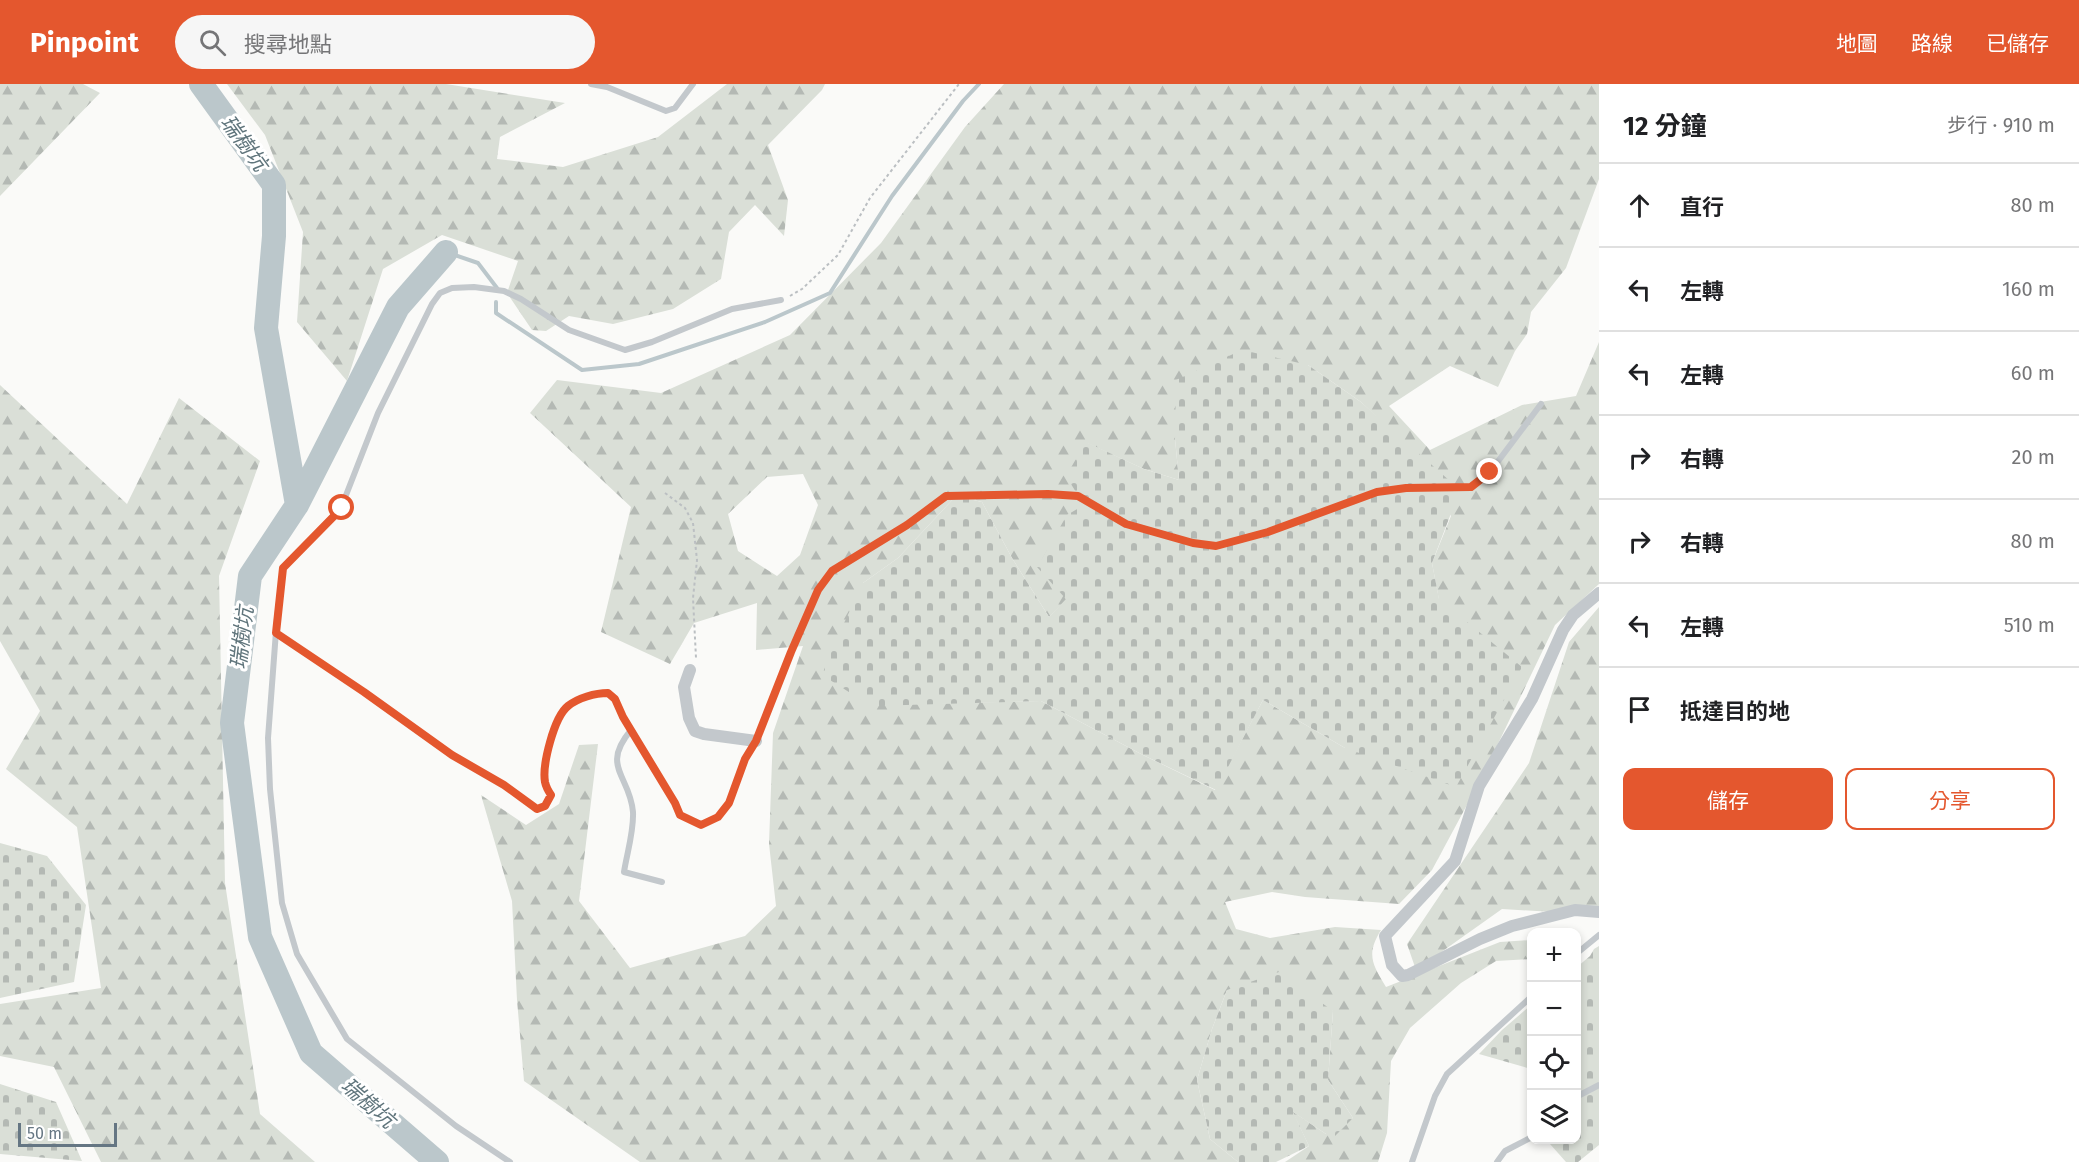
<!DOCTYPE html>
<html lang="zh-TW">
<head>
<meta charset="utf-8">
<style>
  :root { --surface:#fff; --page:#f6f6f6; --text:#202124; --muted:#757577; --line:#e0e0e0; --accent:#e4572e }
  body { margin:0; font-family:"Fira Sans","Noto Sans TC",sans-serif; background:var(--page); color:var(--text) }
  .controls { position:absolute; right:18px; bottom:18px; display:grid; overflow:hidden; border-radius:12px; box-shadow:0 3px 9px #0003 }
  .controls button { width:54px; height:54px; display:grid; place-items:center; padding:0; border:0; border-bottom:2px solid var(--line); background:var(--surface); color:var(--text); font:30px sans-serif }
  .scale { position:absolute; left:18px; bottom:15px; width:99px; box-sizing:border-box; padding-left:6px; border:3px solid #657683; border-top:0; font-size:16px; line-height:21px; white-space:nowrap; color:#657683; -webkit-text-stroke:4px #fff; paint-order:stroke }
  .stop { position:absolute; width:18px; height:18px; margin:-14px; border:4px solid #e4572e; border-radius:50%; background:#fff }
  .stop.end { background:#e4572e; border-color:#fff; box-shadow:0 2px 6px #0008 }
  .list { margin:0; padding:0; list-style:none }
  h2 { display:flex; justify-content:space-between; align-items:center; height:78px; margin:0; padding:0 24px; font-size:26px }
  h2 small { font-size:20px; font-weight:400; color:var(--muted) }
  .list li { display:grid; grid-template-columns:39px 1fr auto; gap:18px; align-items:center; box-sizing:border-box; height:84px; padding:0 24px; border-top:2px solid var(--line) }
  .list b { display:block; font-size:22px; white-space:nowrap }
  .list em { font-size:20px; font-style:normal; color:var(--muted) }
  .actions { display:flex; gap:12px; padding:18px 24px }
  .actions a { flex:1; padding:14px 0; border:2px solid var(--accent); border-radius:12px; text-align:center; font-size:21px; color:var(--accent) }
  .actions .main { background:var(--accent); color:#fff }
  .icon { flex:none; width:33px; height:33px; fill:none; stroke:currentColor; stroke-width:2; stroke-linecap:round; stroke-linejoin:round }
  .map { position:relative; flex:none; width:1599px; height:1078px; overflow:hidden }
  header { display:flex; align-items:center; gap:36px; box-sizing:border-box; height:84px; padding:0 30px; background:var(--accent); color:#fff }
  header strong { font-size:28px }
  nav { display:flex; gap:33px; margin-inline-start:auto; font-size:21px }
  .search { width:420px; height:54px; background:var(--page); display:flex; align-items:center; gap:15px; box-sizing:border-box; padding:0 21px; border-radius:33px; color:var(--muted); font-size:22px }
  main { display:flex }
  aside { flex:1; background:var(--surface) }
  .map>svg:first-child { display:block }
</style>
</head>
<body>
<header>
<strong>Pinpoint</strong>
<div class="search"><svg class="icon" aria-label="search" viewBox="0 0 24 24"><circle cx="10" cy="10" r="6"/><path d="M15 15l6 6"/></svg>搜尋地點</div>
<nav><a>地圖</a><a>路線</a><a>已儲存</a></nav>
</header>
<main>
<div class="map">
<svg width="1599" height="1078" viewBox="0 0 1599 1078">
  <defs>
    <pattern id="forest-firs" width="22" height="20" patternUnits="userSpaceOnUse" patternTransform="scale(1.5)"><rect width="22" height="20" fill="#dadfd7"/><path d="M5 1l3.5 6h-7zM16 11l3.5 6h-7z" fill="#b4b9b4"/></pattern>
    <pattern id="cemetery-stones" width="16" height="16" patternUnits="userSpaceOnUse" patternTransform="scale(1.5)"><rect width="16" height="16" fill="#dadfd7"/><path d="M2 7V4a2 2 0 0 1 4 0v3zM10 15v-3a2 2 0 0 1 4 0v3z" fill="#b4b9b4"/></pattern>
  </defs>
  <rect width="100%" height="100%" fill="#fafaf8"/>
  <path fill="url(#forest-firs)" fill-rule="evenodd" d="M 0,0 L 83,0 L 100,9 L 0,112 Z
    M 227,0 L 446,0 L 565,19 L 500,53 L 497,75 L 563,83 L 658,53 L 727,0 L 825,0 L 822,6 L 768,61 L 788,116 L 784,152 L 755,121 L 729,148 L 721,195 L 673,225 L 613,240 L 569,232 L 546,247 L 532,246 L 507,209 L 518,177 L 442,151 L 383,185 L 347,297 L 297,238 L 303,148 L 265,51 Z
    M 1004,0 L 1599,0 L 1599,95 L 1566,184 L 1531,228 L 1527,250 L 1515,267 L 1498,303 L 1450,282 L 1389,322 L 1430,366 L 1522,321 L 1576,312 L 1599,258 L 1599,500 L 1555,541 L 1482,693 L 1432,786 L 1399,820 L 1305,813 L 1272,808 L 1225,818 L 1236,845 L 1270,854 L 1335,843 L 1381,846 C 1366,870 1372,880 1386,903 L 1500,858 L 1531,856 L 1531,875 L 1496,877 L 1461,899 L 1410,944 L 1391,977 L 1387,1049 L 1378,1078 L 1285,1078 L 1309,1062 L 1292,1027 L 1326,1050 L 1353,1034 L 1328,996 L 1333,927 L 1227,906 L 1212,945 L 1197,996 L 1210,1055 L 1238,1078 L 640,1078 L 524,997 L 517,916 L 512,817 L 481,711 L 526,741 L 559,720 L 579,661 L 598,660 L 579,817 L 630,884 L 745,852 L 776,822 L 769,760 L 773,649 L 803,562 L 756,566 L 757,519 L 694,539 L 670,580 L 601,548 L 631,423 L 530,329 L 557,296 L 661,309 L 790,251 L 881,159 L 965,43 ZM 1308,281 L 1361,318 L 1409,363 L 1451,432 L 1432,479 L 1439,516 L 1521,583 L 1345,664 L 1263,616 L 1215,706 L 1143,671 L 1041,617 L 871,621 L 863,499 L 898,474 L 956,412 L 982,418 L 1012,474 L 1049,533 L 1066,516 L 1084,421 L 1087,359 L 1144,385 L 1179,396 L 1175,355 ZM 803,390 L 818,421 L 800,471 L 777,492 L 738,467 L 728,430 L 767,393 Z
    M 0,301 L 127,420 L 179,314 L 260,377 L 219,492 L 225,799 L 260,1030 L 315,1078 L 101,1078 L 54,983 L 0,972 L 0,920 L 101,904 L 77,743 L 6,685 L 40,627 L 0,557 Z
    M 1599,523 L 1599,829 L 1588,830 L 1502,825 L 1416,886 L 1407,860 L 1529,679 L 1569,558 Z"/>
  <path fill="url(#cemetery-stones)" d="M 1242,266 L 1308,281 L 1361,318 L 1460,406 L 1432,479 L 1439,515 L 1522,583 L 1456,703 L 1345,664 L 1263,616 L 1216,706 L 1143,671 L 1041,617 L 871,622 L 822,591 L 836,556 L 863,499 L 898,474 L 956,412 L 982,418 L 1012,474 L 1049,533 L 1066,515 L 1037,483 L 1067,431 L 1084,421 L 1066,392 L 1086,358 L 1144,385 L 1179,396 L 1175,355 L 1176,296 Z
    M 0,759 L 47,772 L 86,821 L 74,898 L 0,914 Z
    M 1599,862 L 1599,1061 L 1578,1078 L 1566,1078 L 1550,1060 L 1550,1056 L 1576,1056 L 1577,883 L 1590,872 L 1594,865 Z
    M 1279,888 L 1333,927 L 1328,996 L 1353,1034 L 1335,1052 L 1326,1050 L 1293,1028 L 1309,1062 L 1276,1078 L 1238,1078 L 1210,1055 L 1197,996 L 1212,945 L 1227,906 Z
    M 1531,921 L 1531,985 L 1479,970 L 1502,946 Z
    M 0,1000 L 56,1018 L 82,1077 L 0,1070 Z"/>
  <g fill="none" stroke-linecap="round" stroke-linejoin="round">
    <path stroke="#bbc7cb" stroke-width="4" d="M 446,168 L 478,179 L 497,204
      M 496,218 L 496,229 L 582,286 L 639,280 L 765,238 L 830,209 L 892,112 L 963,17 L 979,0"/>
    <path stroke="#bbc7cb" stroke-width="24" d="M 201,0 L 274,101 L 274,152 L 266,244 L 297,421
      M 437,1078 L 311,969 L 260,853 L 232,639 L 250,492 L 297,421 L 398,223 L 446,168"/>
    <path stroke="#bbbfc2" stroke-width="2" stroke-dasharray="3 3" stroke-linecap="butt" d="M 790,212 L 802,205 L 838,171 L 870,114 L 959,0
      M 665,409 L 685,424 L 693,439 L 697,476 L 693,514 L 696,574"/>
    <path stroke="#c3c8cc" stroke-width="6" d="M 591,0 L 607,3 L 666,27 L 675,24 L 693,0
      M 276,549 L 364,608 L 452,671 L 504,701 L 537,725 L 545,722 L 551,711 C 549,708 546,703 545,698 C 542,681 554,633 568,622 C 578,614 595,609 608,609 L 615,615 L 623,633 L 675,719 L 680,731 L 701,741 L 718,733 L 729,719 L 745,675 L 756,657 L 791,568 L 818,506 L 832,487 L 907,441 L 946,413 L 1048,410 L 1078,412 L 1126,439 L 1193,459 L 1216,462 L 1267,448 L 1377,408 L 1406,404 L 1471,403 L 1490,388 L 1541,320
      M 631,646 C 600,683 630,691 633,728 C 634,747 627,769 624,788 L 662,798
      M 1576,870 L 1599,851
      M 1576,1013 L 1599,1001
      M 510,1078 L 456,1042 L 347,955 L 297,870 L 282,819 L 270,705 L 268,654 L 277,534 L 283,484 L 341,424 L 378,329 L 432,220 L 440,209 L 452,204 L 474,203 L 504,207 L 521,215 L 569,246 L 625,266 L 652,258 L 732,225 L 781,216
      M 1412,1078 L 1435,1012 L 1447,990 L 1532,912
      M 1497,1078 L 1505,1067 L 1532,1053"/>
    <path stroke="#c3c8cc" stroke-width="12" d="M 1599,509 L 1573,531 L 1563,546 L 1532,615 L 1479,702 L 1455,777 L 1385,852 L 1392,881 L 1402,892 L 1408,891 L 1480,855 L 1512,842 L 1575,826 L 1599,828
      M 690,586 L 684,603 L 689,634 L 695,647 L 704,650 L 756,657"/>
  </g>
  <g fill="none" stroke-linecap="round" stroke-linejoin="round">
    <path stroke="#e4572e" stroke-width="8" d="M 342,424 L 283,484 L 276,549 L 364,608 L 452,671 L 504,701 L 537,725 L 545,722 L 551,711 C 549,708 546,703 545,698 C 542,681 554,633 568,622 C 578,614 595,609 608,609 L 615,615 L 623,633 L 675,719 L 680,731 L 701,741 L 718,733 L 729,719 L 745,675 L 756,657 L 791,568 L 818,506 L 832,487 L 907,441 L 946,412 L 1048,410 L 1078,412 L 1126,440 L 1193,459 L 1216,462 L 1268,448 L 1377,408 L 1406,404 L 1471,403 L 1490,388"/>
  </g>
  <g text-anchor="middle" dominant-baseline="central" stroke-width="6" stroke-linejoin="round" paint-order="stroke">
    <g font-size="21" font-style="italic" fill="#60757c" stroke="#fff">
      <text transform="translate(244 59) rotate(54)">瑞樹坑</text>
      <text transform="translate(242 554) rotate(-83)">瑞樹坑</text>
      <text transform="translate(368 1019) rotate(41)">瑞樹坑</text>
    </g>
  </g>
</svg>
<div class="controls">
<button>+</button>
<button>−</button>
<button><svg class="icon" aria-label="locate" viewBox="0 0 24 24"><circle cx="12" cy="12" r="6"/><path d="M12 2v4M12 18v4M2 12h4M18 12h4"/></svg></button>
<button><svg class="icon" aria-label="layers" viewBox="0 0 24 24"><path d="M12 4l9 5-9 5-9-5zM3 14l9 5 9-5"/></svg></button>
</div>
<div class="scale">50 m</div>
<div class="stop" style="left:342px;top:424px"></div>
<div class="stop end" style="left:1490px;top:388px"></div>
</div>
<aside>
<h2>12 分鐘<small>步行 · 910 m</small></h2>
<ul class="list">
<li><svg class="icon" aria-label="ahead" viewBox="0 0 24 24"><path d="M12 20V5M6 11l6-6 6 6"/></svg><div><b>直行</b></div><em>80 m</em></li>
<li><svg class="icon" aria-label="left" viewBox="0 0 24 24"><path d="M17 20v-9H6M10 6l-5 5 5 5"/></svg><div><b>左轉</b></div><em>160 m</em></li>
<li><svg class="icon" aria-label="left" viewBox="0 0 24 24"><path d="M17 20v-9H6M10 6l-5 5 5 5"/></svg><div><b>左轉</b></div><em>60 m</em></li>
<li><svg class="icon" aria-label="right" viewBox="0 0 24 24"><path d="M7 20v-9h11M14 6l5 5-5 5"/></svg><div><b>右轉</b></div><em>20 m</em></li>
<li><svg class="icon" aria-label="right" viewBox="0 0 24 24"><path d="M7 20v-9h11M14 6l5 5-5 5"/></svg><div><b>右轉</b></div><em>80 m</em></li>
<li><svg class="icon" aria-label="left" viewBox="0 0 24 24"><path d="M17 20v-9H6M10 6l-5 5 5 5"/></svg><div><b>左轉</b></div><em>510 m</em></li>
<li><svg class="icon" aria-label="arrive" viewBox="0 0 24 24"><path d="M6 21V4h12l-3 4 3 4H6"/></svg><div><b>抵達目的地</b></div></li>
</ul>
<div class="actions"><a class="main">儲存</a><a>分享</a></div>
</aside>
</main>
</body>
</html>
